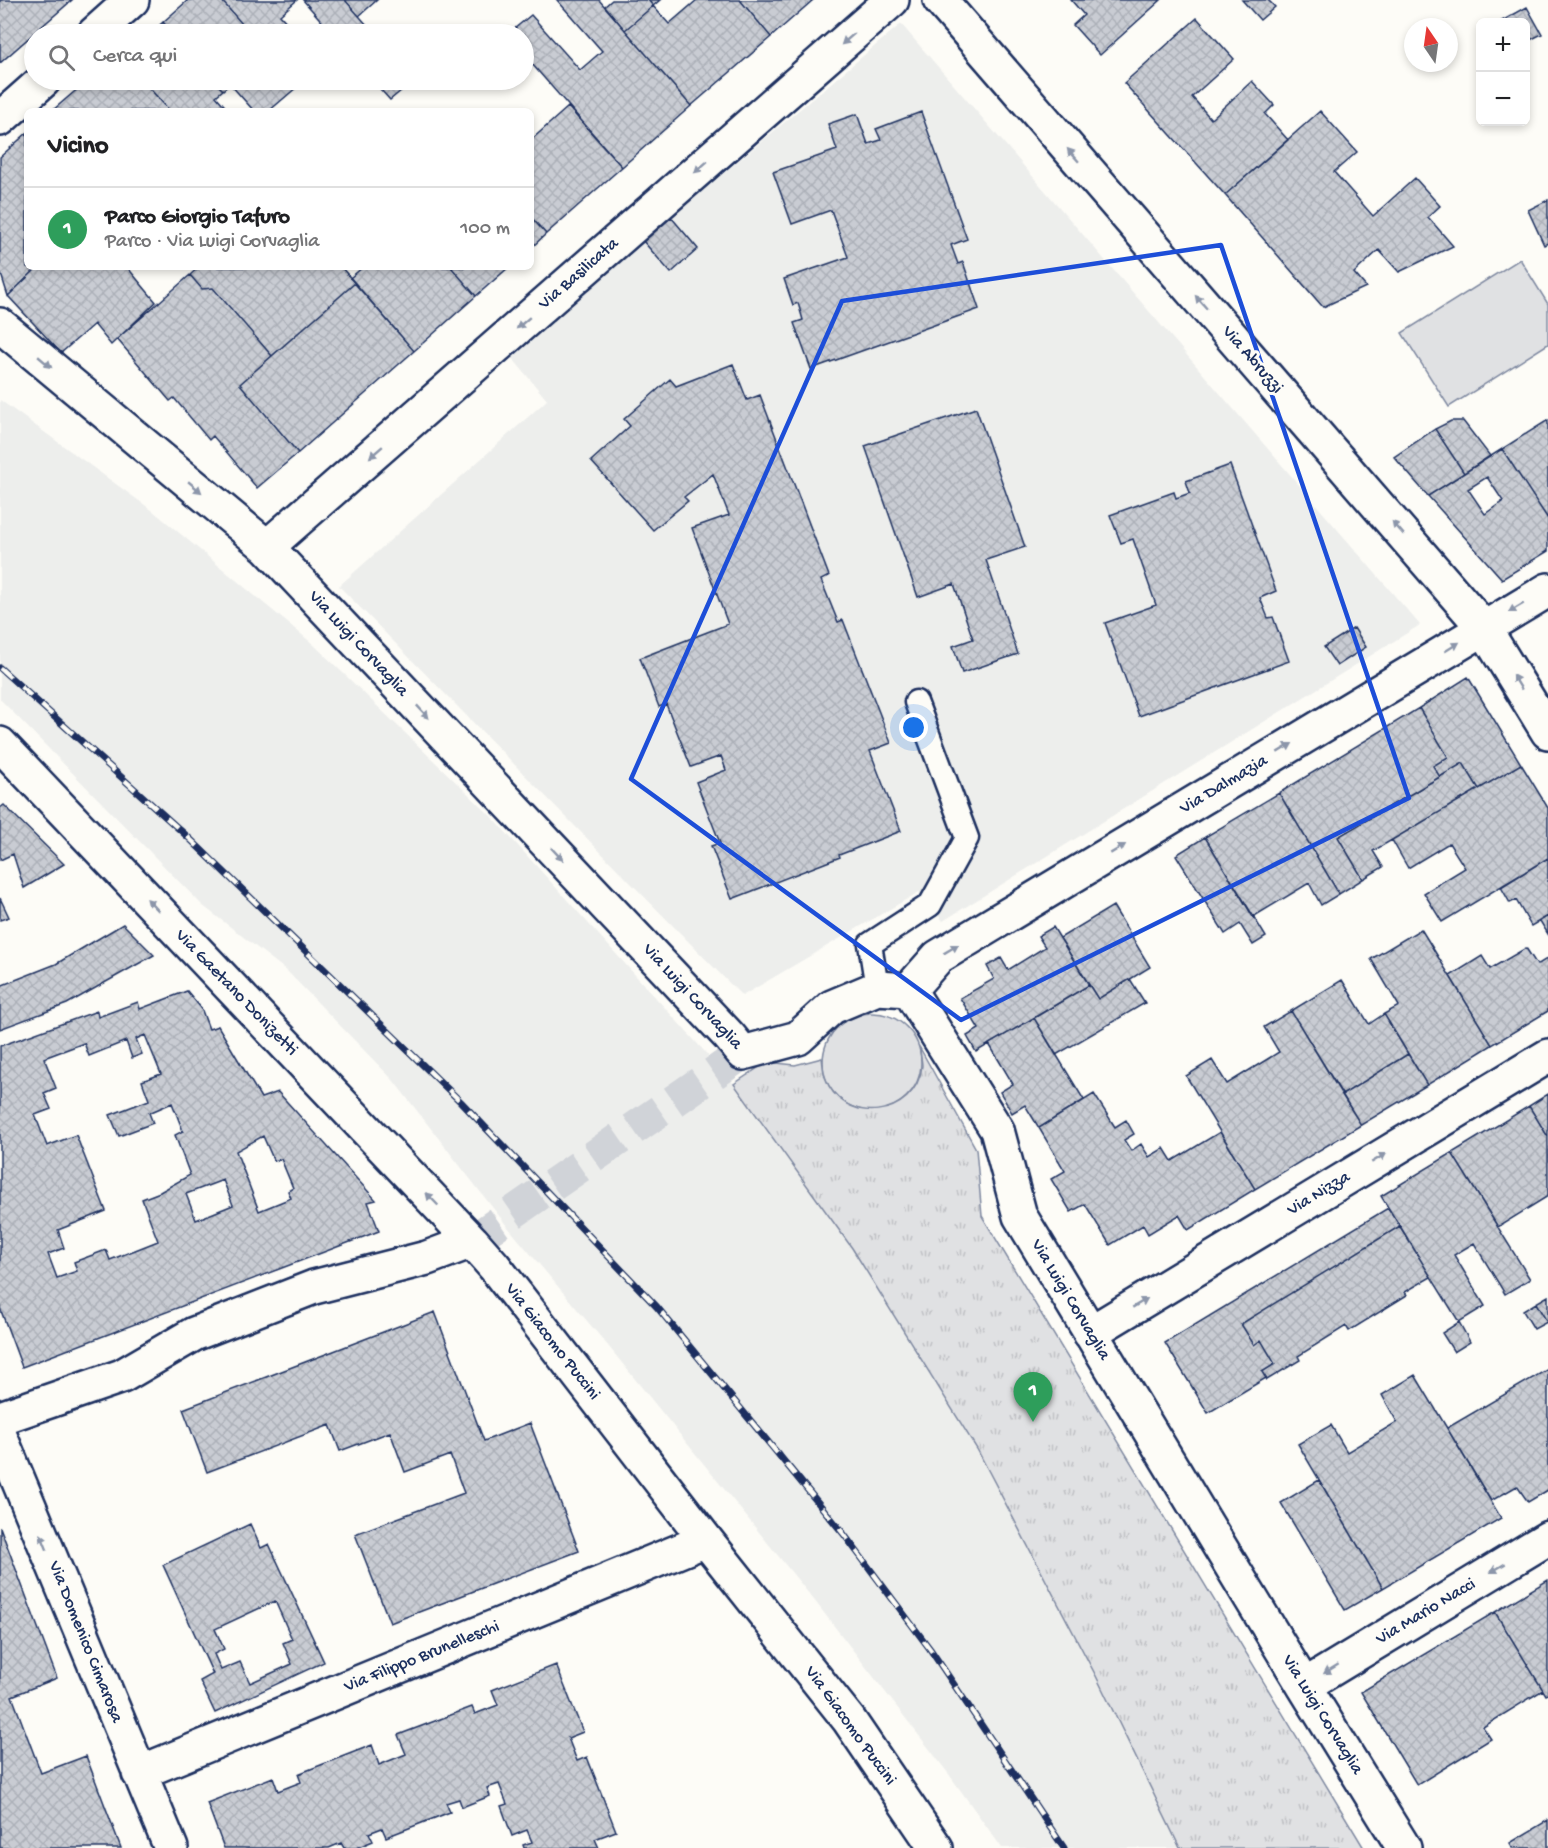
<!DOCTYPE html>
<html lang="it">
<head>
<meta charset="utf-8">
<style>
  :root { --surface:#fff; --page:#f6f6f6; --text:#202124; --muted:#757577; --line:#e0e0e0; --accent:#b45309 }
  body { margin:0; font-family:"Gochi Hand",sans-serif; background:var(--page); color:var(--text) }
  .controls { position:absolute; right:18px; top:18px; display:grid; overflow:hidden; border-radius:9px; box-shadow:0 3px 9px #0003 }
  .controls button { width:54px; height:54px; display:grid; place-items:center; padding:0; border:0; border-bottom:2px solid var(--line); background:var(--surface); color:var(--text); font:30px sans-serif }
  .compass { position:absolute; left:1404px; top:18px; width:54px; height:54px; border-radius:50%; background:var(--surface); box-shadow:0 3px 9px #0003; rotate:347deg }
  .you { position:absolute; left:914px; top:728px; width:21px; height:21px; margin:-15px; border:4px solid #fff; border-radius:50%; background:#1a73e8; box-shadow:0 0 0 9px #1a73e833 }
  .badge { display:grid; place-items:center; width:39px; height:39px; border-radius:50%; background:var(--accent); color:#fff; font-size:20px; font-weight:700 }
  .pin { position:absolute; translate:-50% -50px; filter:drop-shadow(0 2px 3px #0008) }
  .pin::after { content:''; position:absolute; top:32px; width:21px; height:18px; background:inherit; clip-path:polygon(0 0,100% 0,50% 100%) }
  .list { margin:0; padding:0; list-style:none }
  h2 { display:flex; justify-content:space-between; align-items:center; height:78px; margin:0; padding:0 24px; font-size:26px }
  h2 small { font-size:20px; font-weight:400; color:var(--muted) }
  .list li { display:grid; grid-template-columns:39px 1fr auto; gap:18px; align-items:center; box-sizing:border-box; height:84px; padding:0 24px; border-top:2px solid var(--line) }
  .list b { display:block; font-size:22px; white-space:nowrap }
  .list p { margin:0; font-size:20px; white-space:nowrap; color:var(--muted) }
  .list em { font-size:20px; font-style:normal; color:var(--muted) }
  .icon { flex:none; width:33px; height:33px; fill:none; stroke:currentColor; stroke-width:2; stroke-linecap:round; stroke-linejoin:round }
  .map { position:relative; flex:none; width:1548px; height:1848px; overflow:hidden }
  .search { position:absolute; background:var(--surface); box-shadow:0 3px 9px #0003; left:24px; top:24px; width:510px; height:66px; display:flex; align-items:center; gap:15px; box-sizing:border-box; padding:0 21px; border-radius:33px; color:var(--muted); font-size:22px }
  .panel { position:absolute; background:var(--surface); box-shadow:0 3px 9px #0003; left:24px; top:108px; width:510px; height:162px; border-radius:9px }
  .map>svg:first-child { display:block }
</style>
</head>
<body>
<div class="map">
<svg width="1548" height="1848" viewBox="0 0 1548 1848">
  <defs>
    <pattern id="park-tufts" width="24" height="20" patternUnits="userSpaceOnUse" patternTransform="scale(1.5)"><rect width="24" height="20" fill="#e0e1e3"/><path d="M3 7l-1-3M5 7V3M7 7l1-3M15 17l-1-3M17 17v-4M19 17l1-3" fill="none" stroke="#c0c1c5"/></pattern>
    <pattern id="building-cross-hatch" width="8" height="8" patternUnits="userSpaceOnUse" patternTransform="scale(1.5)"><rect width="8" height="8" fill="#c9ccd3"/><path d="M0 0l8 8M0 8l8-8" fill="none" stroke="#acb0b8"/></pattern>
  </defs>
  <rect width="100%" height="100%" fill="#fdfcf7"/>
  <filter id="ink" filterUnits="userSpaceOnUse"><feTurbulence type="fractalNoise" baseFrequency=".0167" numOctaves="2"/><feDisplacementMap in="SourceGraphic" scale="12" xChannelSelector="R" yChannelSelector="G"/><feConvolveMatrix kernelMatrix="1 2 1 2 8 2 1 2 1" color-interpolation-filters="sRGB"/></filter>
  <g filter="url(#ink)">
    <path fill="#edeeec" d="M 901,24 L 1420,625 L 943,921 L 919,892 L 742,996 L 339,586 L 547,400 L 509,354 Z
      M 0,400 L 153,511 L 313,644 L 491,816 L 734,1084 L 852,1248 L 977,1449 L 1096,1676 L 1180,1848 L 1002,1848 L 948,1773 L 814,1600 L 609,1347 L 507,1226 L 393,1080 L 287,971 L 202,905 L 0,699 Z"/>
    <path fill="#e0e1e3" stroke="#7e88a0" stroke-width="1.5" d="M 1520,259 L 1548,304 L 1548,344 L 1449,407 L 1402,333 Z
      M823 1062a49 49 0 1 1 98 0a49 49 0 1 1-98 0Z"/>
    <path fill="url(#park-tufts)" stroke="#7e88a0" stroke-width="1.5" d="M 920,1048 L 976,1149 L 982,1216 L 1364,1848 L 1180,1848 L 1096,1676 L 977,1449 L 852,1248 L 734,1084 L 767,1062 L 795,1065 L 822,1058 C 823,1064 823,1071 825,1077 C 842,1127 916,1119 922,1066 C 922,1061 920,1054 920,1048 Z"/>
    <path fill="url(#building-cross-hatch)" stroke="#1b2f5e" stroke-width="1.5" fill-rule="evenodd" d="M 0,0 L 72,0 L 0,63 Z
      M 186,0 L 221,0 L 251,34 L 174,34 L 163,22 L 187,1 Z
      M 221,0 L 297,0 L 280,15 L 297,34 L 251,34 Z
      M 303,0 L 345,0 L 375,34 L 333,34 Z
      M 345,0 L 377,0 L 359,16 Z
      M 557,0 L 599,0 L 691,106 L 622,167 L 524,55 L 524,34 L 508,34 L 531,15 L 580,70 L 602,51 Z
      M 612,0 L 648,0 L 653,6 L 625,30 L 605,6 Z
      M 648,0 L 660,0 L 653,6 Z
      M 697,0 L 740,0 L 771,37 L 691,106 L 625,30 L 653,6 L 669,24 Z
      M 740,0 L 813,0 L 771,37 Z
      M 1071,0 L 1161,0 L 1100,55 L 1073,25 L 1084,15 Z
      M 1242,0 L 1268,0 L 1275,7 L 1260,20 Z
      M 1527,7 L 1542,34 L 1526,42 L 1526,22 L 1500,22 Z
      M 1197,18 L 1234,59 L 1192,97 L 1211,119 L 1252,81 L 1274,105 L 1265,114 L 1288,140 L 1225,195 L 1124,83 Z
      M 163,22 L 174,34 L 150,34 Z
      M 88,80 L 142,80 L 170,111 L 52,111 Z
      M 142,80 L 213,80 L 223,90 L 216,96 L 229,111 L 170,111 Z
      M 213,80 L 291,80 L 297,87 L 269,111 L 254,111 L 230,84 L 223,90 Z
      M 291,80 L 305,80 L 297,87 Z
      M 372,80 L 414,80 L 390,100 Z
      M 568,107 L 622,167 L 546,234 L 531,217 L 531,140 Z
      M 1320,111 L 1357,152 L 1334,172 L 1373,216 L 1415,178 L 1440,206 L 1428,217 L 1453,246 L 1399,272 L 1379,250 L 1354,273 L 1366,287 L 1323,307 L 1225,195 Z
      M 921,112 L 967,239 L 951,245 L 958,264 L 963,262 L 979,309 L 811,369 L 794,323 L 803,320 L 798,303 L 793,305 L 784,279 L 848,257 L 831,210 L 792,224 L 773,172 L 837,150 L 828,124 L 857,114 L 868,144 L 881,140 L 876,129 Z
      M 27,133 L 27,267 L 38,267 L 8,296 L 0,271 L 0,157 Z
      M 1548,200 L 1548,243 L 1544,245 L 1528,210 Z
      M 531,217 L 546,234 L 531,248 Z
      M 671,217 L 698,249 L 671,273 L 643,241 Z
      M 38,267 L 127,267 L 156,302 L 111,345 L 94,324 L 61,353 L 8,296 Z
      M 199,267 L 341,267 L 355,283 L 272,356 L 213,288 L 202,289 L 190,275 Z
      M 363,267 L 451,267 L 476,296 L 414,351 L 350,278 Z
      M 451,267 L 509,267 L 476,296 Z
      M 190,275 L 202,289 L 213,288 L 272,356 L 240,384 L 298,453 L 257,488 L 213,436 L 209,440 L 174,398 L 170,401 L 117,339 Z
      M 355,283 L 414,351 L 298,453 L 240,384 Z
      M 733,364 L 747,400 L 760,395 L 829,576 L 821,580 L 838,622 L 843,620 L 891,743 L 870,751 L 901,831 L 839,855 L 840,857 L 732,899 L 711,846 L 720,843 L 696,782 L 726,770 L 721,756 L 691,767 L 666,704 L 659,707 L 640,658 L 728,624 L 692,528 L 729,515 L 713,474 L 684,497 L 688,501 L 653,530 L 591,461 L 630,426 L 624,419 L 670,379 L 676,386 Z
      M 976,408 L 1025,547 L 986,560 L 1018,654 L 962,673 L 953,646 L 973,639 L 954,584 L 918,597 L 865,446 Z
      M 1548,420 L 1548,519 L 1502,449 Z
      M 1451,421 L 1463,421 L 1490,456 L 1464,473 L 1435,429 Z
      M 1435,429 L 1464,473 L 1428,496 L 1394,457 Z
      M 1502,449 L 1548,519 L 1548,551 L 1502,579 L 1428,496 ZM 1487,477 L 1503,501 L 1485,514 L 1468,489 Z
      M 1230,465 L 1276,591 L 1260,598 L 1268,618 L 1273,617 L 1289,661 L 1139,716 L 1105,623 L 1156,605 L 1133,539 L 1121,543 L 1110,515 L 1174,492 L 1176,498 L 1190,493 L 1186,481 Z
      M 1354,628 L 1366,647 L 1337,666 L 1324,647 Z
      M 1468,677 L 1521,764 L 1479,789 L 1463,763 L 1440,777 L 1433,766 L 1448,757 L 1419,708 Z
      M 1419,708 L 1448,757 L 1433,766 L 1440,777 L 1338,837 L 1363,879 L 1339,894 L 1279,793 Z
      M 1463,763 L 1479,789 L 1373,851 L 1383,867 L 1363,879 L 1338,837 Z
      M 1521,764 L 1548,808 L 1548,858 L 1442,922 L 1424,893 L 1465,868 L 1449,843 L 1408,868 L 1392,840 Z
      M 1279,793 L 1339,894 L 1321,905 L 1309,883 L 1253,917 L 1205,837 Z
      M 4,805 L 64,864 L 24,888 L 13,854 L 0,860 L 0,808 Z
      M 1205,837 L 1266,937 L 1253,945 L 1240,924 L 1225,934 L 1176,855 Z
      M 1548,858 L 1548,916 L 1531,926 L 1516,900 L 1510,903 L 1501,887 Z
      M 0,898 L 9,917 L 0,920 Z
      M 1113,906 L 1150,967 L 1098,999 L 1060,938 Z
      M 1548,916 L 1548,934 L 1540,921 Z
      M 123,924 L 154,955 L 67,1004 L 0,1029 L 0,986 L 56,964 Z
      M 1053,927 L 1089,985 L 976,1052 L 967,1036 L 979,1029 L 960,998 L 994,979 L 987,966 L 1001,958 L 1008,970 L 1045,947 L 1038,936 Z
      M 1421,929 L 1492,1045 L 1427,1085 L 1384,1014 L 1399,1006 L 1371,959 Z
      M 1526,948 L 1537,965 L 1548,958 L 1548,1011 L 1492,1045 L 1450,976 L 1482,956 L 1490,969 Z
      M 1130,979 L 1145,1003 L 1056,1055 L 1034,1018 L 1089,985 L 1098,999 Z
      M 1342,980 L 1369,1024 L 1384,1014 L 1408,1054 L 1342,1095 L 1291,1011 Z
      M 187,991 L 201,1008 L 209,1029 L 218,1026 L 261,1098 L 278,1092 L 376,1200 L 368,1202 L 379,1231 L 22,1367 L 0,1308 L 0,1046 L 97,1011 L 98,1017 L 138,1002 L 140,1009 ZM 145,1035 L 161,1074 L 142,1081 L 149,1100 L 110,1115 L 119,1136 L 153,1123 L 149,1113 L 172,1103 L 183,1131 L 175,1135 L 190,1175 L 160,1192 L 142,1199 L 158,1241 L 110,1260 L 106,1250 L 74,1262 L 77,1271 L 57,1278 L 48,1254 L 64,1248 L 58,1230 L 106,1211 L 76,1135 L 47,1146 L 35,1115 L 51,1109 L 44,1093 L 56,1088 L 44,1058 L 84,1043 L 89,1056 L 126,1041 L 132,1058 L 142,1054 L 136,1039 ZM 263,1136 L 274,1161 L 281,1159 L 293,1188 L 288,1191 L 291,1198 L 259,1211 L 236,1151 ZM 223,1180 L 233,1205 L 196,1220 L 186,1194 Z
      M 1291,1011 L 1361,1125 L 1255,1189 L 1186,1076 L 1212,1060 L 1227,1084 L 1279,1052 L 1264,1027 Z
      M 1034,1018 L 1084,1100 L 1039,1128 L 1025,1105 L 1012,1113 L 1000,1092 L 1013,1084 L 989,1044 Z
      M 1408,1054 L 1427,1085 L 1361,1125 L 1342,1095 Z
      M 1094,1094 L 1115,1127 L 1126,1120 L 1134,1134 L 1124,1140 L 1131,1151 L 1141,1144 L 1149,1157 L 1164,1148 L 1172,1161 L 1220,1132 L 1255,1189 L 1188,1230 L 1179,1215 L 1148,1234 L 1143,1225 L 1110,1245 L 1085,1204 L 1071,1212 L 1051,1179 L 1065,1171 L 1039,1128 Z
      M 1548,1094 L 1548,1137 L 1529,1106 Z
      M 1529,1106 L 1548,1137 L 1548,1196 L 1498,1227 L 1452,1153 Z
      M 1452,1153 L 1530,1279 L 1505,1294 L 1474,1243 L 1454,1255 L 1485,1306 L 1459,1322 L 1381,1196 Z
      M 1388,1208 L 1400,1226 L 1241,1324 L 1254,1345 L 1261,1340 L 1275,1364 L 1262,1372 L 1266,1378 L 1208,1413 L 1165,1343 Z
      M 1400,1226 L 1431,1277 L 1405,1292 L 1407,1295 L 1349,1331 L 1346,1326 L 1298,1356 L 1300,1360 L 1267,1380 L 1262,1372 L 1275,1364 L 1261,1340 L 1254,1345 L 1241,1324 Z
      M 1548,1296 L 1548,1321 L 1547,1322 L 1536,1303 Z
      M 1536,1303 L 1547,1322 L 1534,1329 L 1523,1311 Z
      M 435,1312 L 484,1441 L 530,1423 L 579,1551 L 390,1623 L 355,1534 L 464,1493 L 450,1455 L 405,1472 L 390,1432 L 340,1451 L 330,1425 L 207,1472 L 183,1409 Z
      M 1459,1322 L 1470,1342 L 1454,1352 L 1442,1333 Z
      M 1548,1369 L 1548,1490 L 1528,1502 L 1517,1486 L 1491,1501 L 1447,1428 Z
      M 1415,1375 L 1501,1518 L 1383,1588 L 1298,1444 L 1331,1425 L 1347,1452 L 1397,1422 L 1382,1395 Z
      M 1319,1480 L 1383,1588 L 1345,1610 L 1281,1503 Z
      M 250,1524 L 261,1548 L 269,1544 L 324,1662 L 215,1713 L 200,1681 L 213,1674 L 163,1565 ZM 275,1601 L 292,1639 L 283,1643 L 292,1664 L 250,1683 L 240,1662 L 221,1670 L 214,1654 L 224,1649 L 215,1629 Z
      M 0,1527 L 57,1678 L 12,1696 L 41,1773 L 86,1756 L 121,1848 L 0,1848 Z
      M 1548,1580 L 1548,1694 L 1546,1695 L 1495,1612 Z
      M 1495,1612 L 1543,1690 L 1483,1727 L 1491,1739 L 1417,1785 L 1361,1692 Z
      M 556,1665 L 583,1732 L 568,1738 L 577,1761 L 587,1757 L 616,1831 L 595,1839 L 599,1848 L 524,1848 L 523,1845 L 532,1842 L 527,1830 L 512,1836 L 501,1806 L 507,1804 L 499,1784 L 487,1788 L 490,1796 L 462,1807 L 459,1799 L 446,1803 L 450,1812 L 386,1837 L 382,1828 L 369,1833 L 373,1841 L 356,1848 L 344,1848 L 341,1843 L 329,1848 L 224,1848 L 207,1803 L 273,1777 L 278,1791 L 301,1782 L 298,1774 L 372,1745 L 379,1765 L 406,1754 L 398,1735 L 472,1707 L 475,1714 L 498,1705 L 492,1690 Z
      M 1548,1820 L 1548,1848 L 1513,1848 L 1510,1843 Z"/>
    <g fill="none" stroke-linecap="round" stroke-linejoin="round">
      <path stroke="#d0d3d8" stroke-width="33" stroke-dasharray="33 16" stroke-linecap="butt" d="M 472,1241 L 743,1053"/>
      <defs>
        <path id="service" d="M 877,988 L 870,944 L 930,905 L 967,838 L 916,702"/>
        <path id="minor" d="M 940,0 L 1484,628 L 1548,732
          M 94,34 L 132,0
          M 0,119 L 44,80
          M 0,325 L 267,547 L 729,1036 L 743,1053 L 798,1038 L 832,1007 L 877,988 L 909,990
          M 267,547 L 892,0
          M 0,744 L 472,1241 L 494,1266 L 706,1540 L 849,1720 L 936,1848
          M 909,990 L 997,1130 L 1020,1216 L 1304,1686 L 1404,1848
          M 909,990 L 938,957 L 1548,590
          M 1090,1333 L 1548,1056
          M 0,1418 L 122,1376 L 194,1334 L 314,1287 L 427,1258 L 472,1241
          M 0,1436 L 171,1848
          M 1304,1686 L 1548,1538
          M 139,1773 L 706,1540"/>
      </defs>
      <use href="#service" stroke="#1b2f5e" stroke-width="27"/>
      <use href="#minor" stroke="#1b2f5e" stroke-width="38"/>
      <use href="#service" stroke="#fdfcf7" stroke-width="22"/>
      <use href="#minor" stroke="#fdfcf7" stroke-width="33"/>
      <defs>
        <path id="rail" d="M 0,668 L 189,838 L 320,965 L 461,1102 L 657,1307 L 843,1533 L 930,1649 L 1064,1848"/>
      </defs>
      <use href="#rail" stroke="#1b2f5e" stroke-width="7"/>
      <use href="#rail" stroke="#fdfcf7" stroke-width="4.5" stroke-dasharray="14" stroke-linecap="butt"/>
    </g>
    <defs><path id="oneway-solid" d="M-6-.8H1V-3.2L6.5 0L1 3.2V.8H-6Z" transform="scale(1.5)"/></defs>
    <g fill="#8c96aa">
      <use href="#oneway-solid" transform="translate(848 39) rotate(139)"/>
      <use href="#oneway-solid" transform="translate(1073 155) rotate(-131)"/>
      <use href="#oneway-solid" transform="translate(701 167) rotate(139)"/>
      <use href="#oneway-solid" transform="translate(1201 302) rotate(-131)"/>
      <use href="#oneway-solid" transform="translate(523 323) rotate(139)"/>
      <use href="#oneway-solid" transform="translate(45 362) rotate(40)"/>
      <use href="#oneway-solid" transform="translate(376 452) rotate(139)"/>
      <use href="#oneway-solid" transform="translate(195 487) rotate(40)"/>
      <use href="#oneway-solid" transform="translate(1398 528) rotate(-131)"/>
      <use href="#oneway-solid" transform="translate(1516 608) rotate(149)"/>
      <use href="#oneway-solid" transform="translate(1452 647) rotate(-32)"/>
      <use href="#oneway-solid" transform="translate(1517 682) rotate(-122)"/>
      <use href="#oneway-solid" transform="translate(423 712) rotate(47)"/>
      <use href="#oneway-solid" transform="translate(1285 748) rotate(-31)"/>
      <use href="#oneway-solid" transform="translate(1118 849) rotate(-31)"/>
      <use href="#oneway-solid" transform="translate(557 854) rotate(47)"/>
      <use href="#oneway-solid" transform="translate(153 905) rotate(-134)"/>
      <use href="#oneway-solid" transform="translate(951 949) rotate(-31)"/>
      <use href="#oneway-solid" transform="translate(1379 1158) rotate(-31)"/>
      <use href="#oneway-solid" transform="translate(432 1199) rotate(-134)"/>
      <use href="#oneway-solid" transform="translate(1140 1303) rotate(-31)"/>
      <use href="#oneway-solid" transform="translate(44 1542) rotate(-112)"/>
      <use href="#oneway-solid" transform="translate(1498 1568) rotate(149)"/>
      <use href="#oneway-solid" transform="translate(1331 1669) rotate(148)"/>
    </g>
  </g>
  <path fill="none" stroke="#1d4ed8" stroke-width="4.5" stroke-linejoin="round" d="M 1221,245 L 1409,798 L 961,1020 L 631,779 L 842,301 Z"/>
  <g text-anchor="middle" dominant-baseline="central" stroke-width="6" stroke-linejoin="round" paint-order="stroke">
    <g font-size="18" fill="#1b2f5e" stroke="#fdfcf7">
      <text transform="translate(579 274) rotate(-41)">Via Basilicata</text>
      <text transform="translate(1252 360) rotate(49)">Via Abruzzi</text>
      <text transform="translate(358 644) rotate(47)">Via Luigi Corvaglia</text>
      <text transform="translate(1224 785) rotate(-31)">Via Dalmazia</text>
      <text transform="translate(236 993) rotate(46)">Via Gaetano Donizetti</text>
      <text transform="translate(692 997) rotate(47)">Via Luigi Corvaglia</text>
      <text transform="translate(1319 1194) rotate(-31)">Via Nizza</text>
      <text transform="translate(1070 1300) rotate(59)">Via Luigi Corvaglia</text>
      <text transform="translate(552 1342) rotate(52)">Via Giacomo Puccini</text>
      <text transform="translate(1426 1612) rotate(-31)">Via Mario Nacci</text>
      <text transform="translate(85 1642) rotate(68)">Via Domenico Cimarosa</text>
      <text transform="translate(422 1657) rotate(-22)">Via Filippo Brunelleschi</text>
      <text transform="translate(1322 1715) rotate(58)">Via Luigi Corvaglia</text>
      <text transform="translate(850 1726) rotate(54)">Via Giacomo Puccini</text>
    </g>
  </g>
</svg>
<div class="controls">
<button>+</button>
<button>−</button>
</div>
<svg class="compass" viewBox="-18 -18 36 36"><path d="M0-13l5 13h-10z" fill="#e53935"/><path d="M0 13l5-13h-10z" fill="#757577"/></svg>
<div class="you"></div>
<div class="pin badge" style="left:1033px;top:1422px;background:#2e9e5b">1</div>
<div class="search"><svg class="icon" aria-label="search" viewBox="0 0 24 24"><circle cx="10" cy="10" r="6"/><path d="M15 15l6 6"/></svg>Cerca qui</div>
<section class="panel">
<h2>Vicino<small></small></h2>
<ul class="list">
<li><span class="badge" style="background:#2e9e5b">1</span><div><b>Parco Giorgio Tafuro</b><p>Parco · Via Luigi Corvaglia</p></div><em>100 m</em></li>
</ul>
</section>
</div>
</body>
</html>
